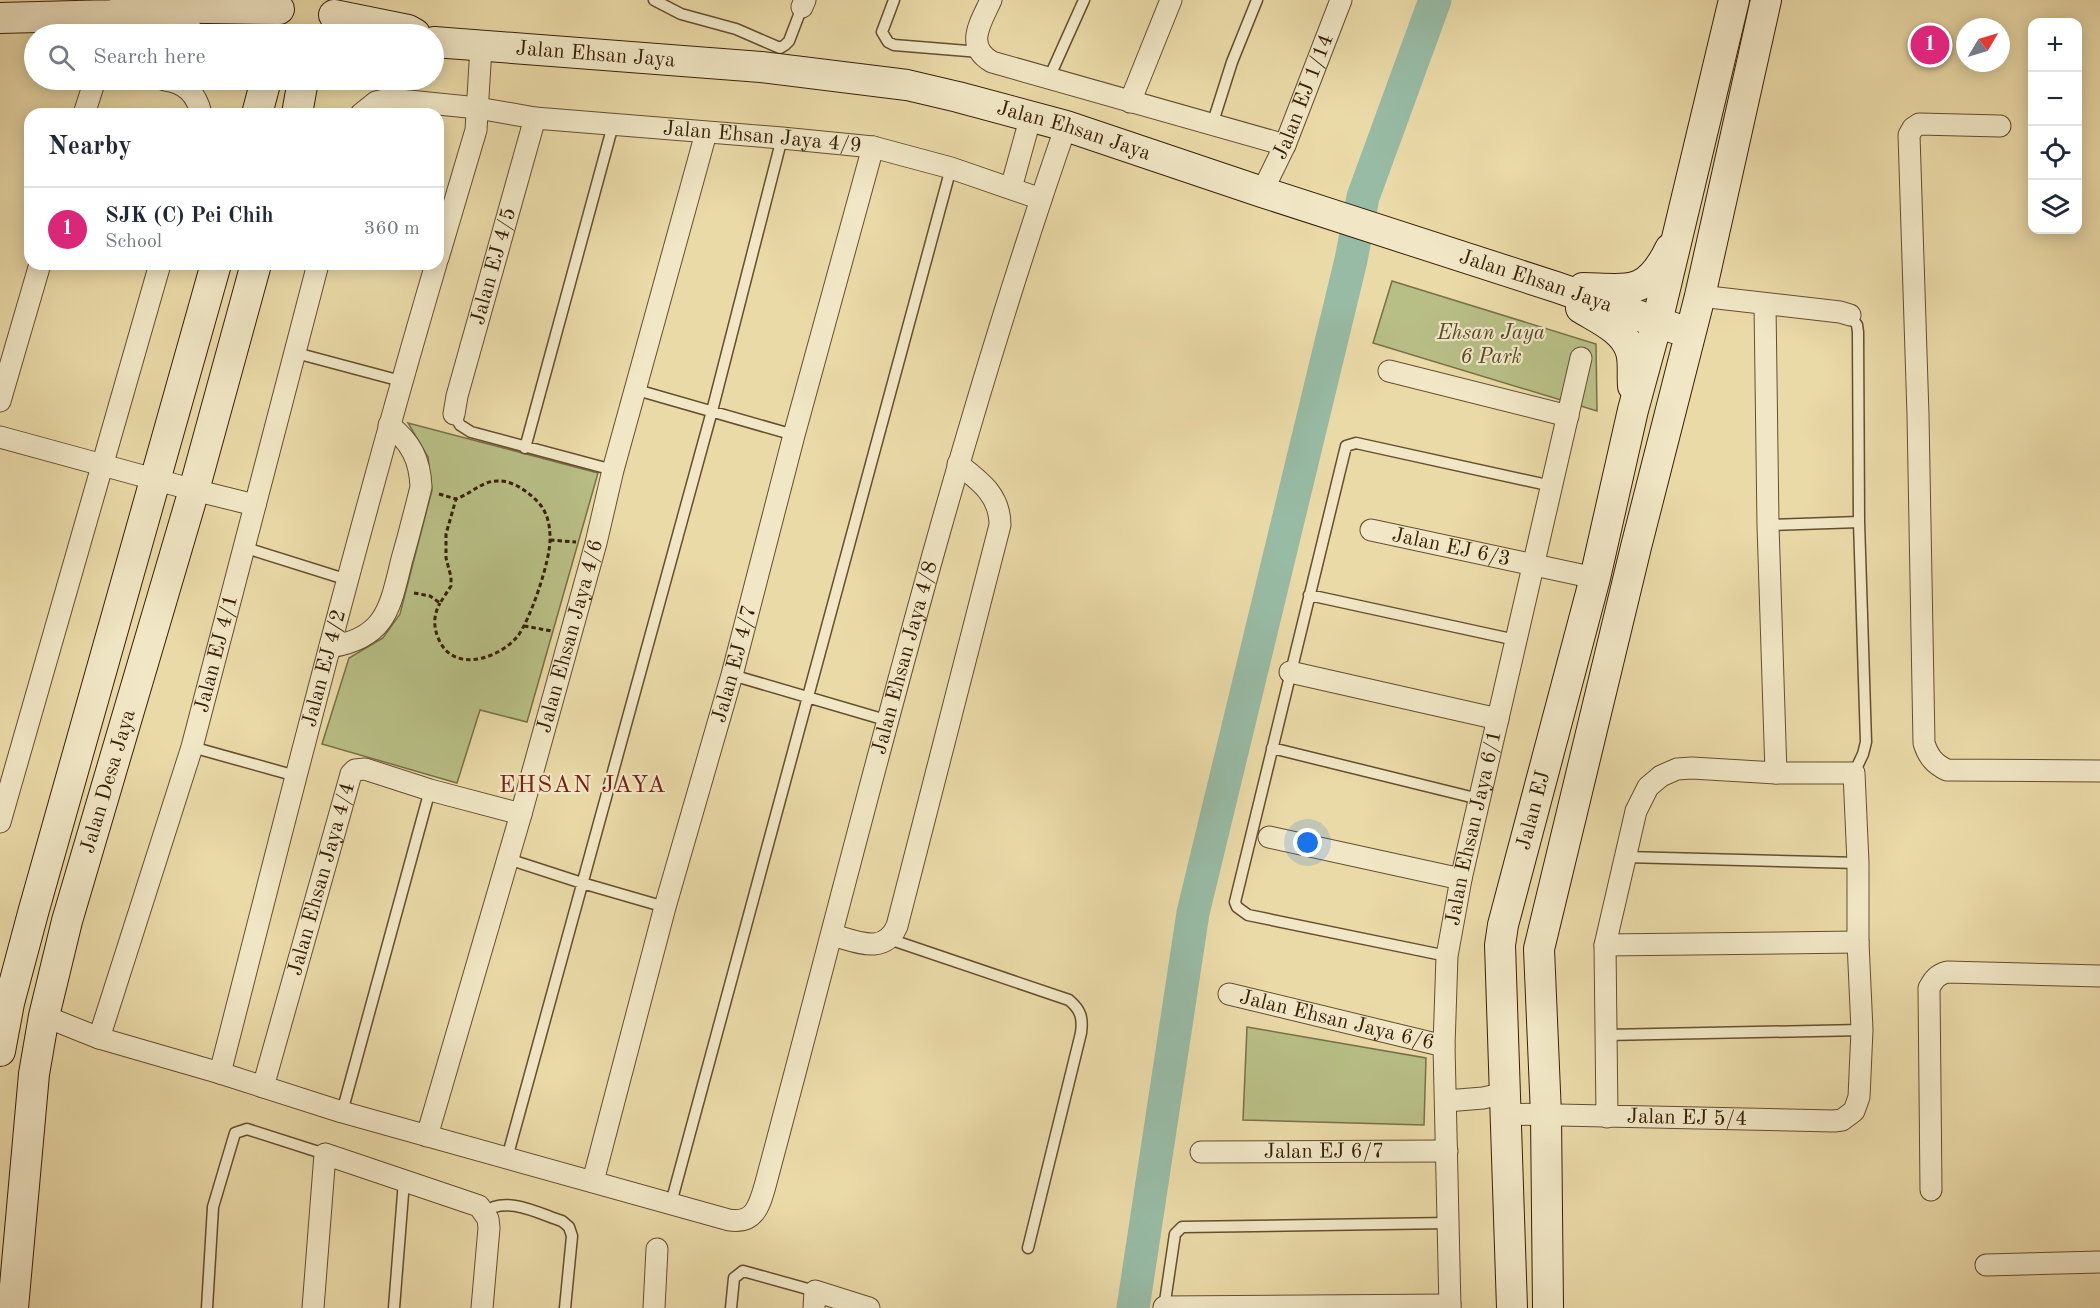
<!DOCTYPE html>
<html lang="en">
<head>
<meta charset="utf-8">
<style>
  :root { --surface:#fff; --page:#f6f6f7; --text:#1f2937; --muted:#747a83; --line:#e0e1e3; --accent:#db2777 }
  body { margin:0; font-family:"Old Standard TT",serif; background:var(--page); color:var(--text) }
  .controls { position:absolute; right:18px; top:18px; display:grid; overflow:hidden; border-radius:12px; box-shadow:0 3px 15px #0003 }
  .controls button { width:54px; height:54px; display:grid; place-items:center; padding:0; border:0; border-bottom:2px solid var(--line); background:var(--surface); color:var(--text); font:30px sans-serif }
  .compass { position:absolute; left:1956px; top:18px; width:54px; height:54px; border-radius:50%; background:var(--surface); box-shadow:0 3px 15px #0003; rotate:52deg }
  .you { position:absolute; left:1308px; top:843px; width:21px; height:21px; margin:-15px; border:4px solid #fff; border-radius:50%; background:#1a73e8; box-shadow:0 0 0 9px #1a73e833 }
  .badge { display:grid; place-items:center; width:39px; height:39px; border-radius:50%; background:var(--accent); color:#fff; font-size:20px; font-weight:700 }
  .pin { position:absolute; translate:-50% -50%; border:3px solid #fff; box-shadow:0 2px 6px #0006 }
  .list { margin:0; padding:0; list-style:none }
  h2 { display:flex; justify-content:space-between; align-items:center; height:78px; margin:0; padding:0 24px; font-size:26px }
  h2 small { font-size:20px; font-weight:400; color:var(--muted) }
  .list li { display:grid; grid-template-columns:39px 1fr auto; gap:18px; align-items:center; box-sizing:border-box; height:84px; padding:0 24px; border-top:2px solid var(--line) }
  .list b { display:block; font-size:22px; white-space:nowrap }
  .list p { margin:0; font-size:20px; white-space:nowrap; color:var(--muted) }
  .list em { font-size:20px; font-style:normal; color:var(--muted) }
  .icon { flex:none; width:33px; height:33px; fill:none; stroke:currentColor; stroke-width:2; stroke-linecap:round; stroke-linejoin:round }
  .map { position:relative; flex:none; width:2100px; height:1308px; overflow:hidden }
  .search { position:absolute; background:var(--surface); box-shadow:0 3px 15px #0003; left:24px; top:24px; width:420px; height:66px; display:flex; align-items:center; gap:15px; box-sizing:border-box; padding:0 21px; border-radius:33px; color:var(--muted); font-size:22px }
  .panel { position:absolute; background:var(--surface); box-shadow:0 3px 15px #0003; left:24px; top:108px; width:420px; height:162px; border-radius:18px }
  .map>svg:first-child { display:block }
</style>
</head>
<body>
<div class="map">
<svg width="2100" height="1308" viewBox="0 0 2100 1308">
  <rect width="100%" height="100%" fill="#eadaa8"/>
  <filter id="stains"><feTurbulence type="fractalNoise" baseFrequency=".00333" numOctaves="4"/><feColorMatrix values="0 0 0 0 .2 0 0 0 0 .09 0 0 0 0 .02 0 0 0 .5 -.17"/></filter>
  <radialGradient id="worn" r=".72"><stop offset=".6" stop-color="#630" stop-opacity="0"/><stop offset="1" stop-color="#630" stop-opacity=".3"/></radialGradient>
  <path fill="#b8bf86" stroke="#787046" stroke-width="1.5" d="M 1392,281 L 1596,344 L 1597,411 L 1373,343 Z
    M 408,423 L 598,473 L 527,722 L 480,710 L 457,783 L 322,744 L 349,658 L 383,638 L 400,614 L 432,490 L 428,457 Z
    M 1247,1027 L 1426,1058 L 1424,1125 L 1243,1120 Z"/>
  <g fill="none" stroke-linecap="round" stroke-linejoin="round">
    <path stroke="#98bba5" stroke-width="33" d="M 1133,1308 L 1193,913 L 1351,260 L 1363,197 L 1435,0"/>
    <defs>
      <path id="lane" d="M 654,0 L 681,14 L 736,29 L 780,48 L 785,45 L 789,41 L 802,7
        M 894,0 L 882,32 L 888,42 L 894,45 L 980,52
        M 1049,78 L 1084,0
        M 1212,125 L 1232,62 L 1257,0
        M 1850,315 L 1857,325 L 1858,332 L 1859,522 L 1866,742 L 1863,754 L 1854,773
        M 296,353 L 401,381
        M 637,390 L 794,435
        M 454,414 L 460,425 L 471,432 L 613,470
        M 525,448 L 613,125
        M 1768,525 L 1859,522
        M 243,547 L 348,580
        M 1309,595 L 1516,640
        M 732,675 L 889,721
        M 192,747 L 296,776
        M 1272,748 L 1479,799
        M 1625,857 L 1858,863
        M 508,859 L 582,883 L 665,907
        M 889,939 L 1069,1000 C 1081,1010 1083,1018 1081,1033 L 1028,1248
        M 1447,956 L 1248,915 L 1237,907 L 1235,902 L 1346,446 L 1356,443 L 1552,486
        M 1606,1035 L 1862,1030
        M 342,1112 L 430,790
        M 507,1158 L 712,411 L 782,138
        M 671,1203 L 951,168
        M 485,1212 C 505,1195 540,1214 562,1221 L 569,1227 L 572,1236 L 565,1308
        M 207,1308 L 213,1207 L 235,1133 L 247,1129 L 325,1154
        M 394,1308 L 404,1181
        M 731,1308 L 734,1278 L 743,1271 L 815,1291
        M 1164,1308 L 1175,1234 L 1182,1227 L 1448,1223"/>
      <g id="street">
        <path d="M 991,0 C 981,22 964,46 992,62 L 1285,145"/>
        <path d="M 802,7 L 805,0"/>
        <path d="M 165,80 C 184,82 197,94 201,114"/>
        <path d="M 1130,102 L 1171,0"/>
        <path d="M 84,114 L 95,80"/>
        <path id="s1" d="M 361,114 L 376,102 L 389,99 L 478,108 L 535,118 L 782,138 L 873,147 L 951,168 L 1041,199"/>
        <path d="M 2000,126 L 1919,124 L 1913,128 L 1909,135 L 1918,415 L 1924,743 C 1928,756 1934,764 1947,770 L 2100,771"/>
        <path d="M 1011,188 L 1031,116"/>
        <path id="s2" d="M 1262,192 L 1285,145 L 1341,0"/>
        <path d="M 438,258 L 476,130 L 481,47"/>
        <path d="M 1700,296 L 1840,312 L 1850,315"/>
        <path d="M 1765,304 L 1768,525 L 1776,773"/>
        <path d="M 1389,371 L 1568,416"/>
        <path d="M 0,401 L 40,264"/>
        <path id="s3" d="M 454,414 L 457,396 L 535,118"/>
        <path d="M 0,437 L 194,490 L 255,505"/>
        <path id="s4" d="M 1371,530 L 1595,578"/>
        <path d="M 330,647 C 387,638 390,607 402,559 C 409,535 415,511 421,487 C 420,460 411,442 389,425"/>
        <path d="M 1290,672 L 1498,719"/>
        <path d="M 0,822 L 160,264"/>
        <path d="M 1269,837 L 1461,879"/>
        <path d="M 832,935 C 856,941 884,956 897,926 L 1000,525 C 1000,495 980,481 958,464"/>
        <path d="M 1605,945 L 1858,942"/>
        <path id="s5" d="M 1229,994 L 1444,1046"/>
        <path id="s6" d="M 44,1016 L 99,1038 L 220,1073 L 342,1112 L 729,1220 C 754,1224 759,1207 765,1186 C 860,832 945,473 1066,126"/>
        <path id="s7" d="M 99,1038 L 192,747 L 318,264"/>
        <path id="s8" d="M 220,1073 C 289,803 357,532 436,264"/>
        <path id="s9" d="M 263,1087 L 351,774 L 355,770 L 365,769 L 430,790 L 521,814"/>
        <path d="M 1446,1101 L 1483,1098 L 1506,1093"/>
        <path id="s10" d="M 1507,1114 L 1834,1121 L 1842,1120 L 1854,1111 L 1859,1097 L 1862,1030 L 1858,942 L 1858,863 L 1854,773 L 1776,773 L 1692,768 L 1677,769 L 1661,776 L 1648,787 L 1636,811 L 1605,945 L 1607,1117"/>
        <path id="s11" d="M 427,1136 L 521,814 L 596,543 L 613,470 L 706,133"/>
        <path id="s12" d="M 1201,1152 L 1447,1151"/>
        <path id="s13" d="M 593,1181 L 665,907 L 732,675 L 794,435 L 873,147"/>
        <path d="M 1931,1190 L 1929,988 C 1934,979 1937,975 1947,972 L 2100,976"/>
        <path d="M 1986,1265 L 2100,1262"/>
        <path d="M 1164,1307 L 1450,1305"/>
        <path d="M 313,1308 L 325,1154 L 479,1206 L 488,1219 L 489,1228 L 482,1308"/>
        <path d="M 654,1308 L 657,1249"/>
        <path d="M 814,1308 L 815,1291 L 869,1308"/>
        <path id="s14" d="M 1450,1308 L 1444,1046 L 1447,956 L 1461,879 L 1581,358"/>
      </g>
      <g id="secondary">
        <path d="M 114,15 L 143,28 L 189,34"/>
        <path d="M 334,15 L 408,30 L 415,34"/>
        <path d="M 0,18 L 114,15 L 142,7 L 279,9"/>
        <path id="s15" d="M 434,42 L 761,67 L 907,85 L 958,97 L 1066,126 L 1262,192 L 1556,287 L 1674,328"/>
        <path d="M 257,114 L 266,80"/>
        <path d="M 297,114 L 303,80"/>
        <path d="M 1583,288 C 1630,289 1647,296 1670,249"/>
        <path d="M 1581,308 C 1599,319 1625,330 1631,352 C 1634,362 1632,375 1633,386"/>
        <path d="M 0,1051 L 9,1003 L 33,913 L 216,264"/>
        <path id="s16" d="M 13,1308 L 34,1074 L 44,1016 L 67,921 L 194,490 L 256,264"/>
        <path id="s17" d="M 1512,1308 L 1500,945 L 1503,925 L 1595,578 L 1633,410 L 1657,322 L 1734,0"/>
        <path d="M 1548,1308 L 1546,1115 L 1539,949 L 1636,547 L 1700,296 L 1766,0"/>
      </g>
    </defs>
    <use href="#lane" stroke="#644e2e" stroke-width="13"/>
    <use href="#street" stroke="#644e2e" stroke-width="23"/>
    <use href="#secondary" stroke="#372006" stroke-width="32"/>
    <path stroke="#372006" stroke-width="3" stroke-dasharray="4.5 3" stroke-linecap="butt" d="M 439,494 L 456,499
      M 550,540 L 576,542
      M 414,593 L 430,596 L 440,603 L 451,586 L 451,577 L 446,558 L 446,534 L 456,499 C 467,495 475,488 484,484 C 504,475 523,487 537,501 C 547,511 550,524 550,538 C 551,559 530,621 517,637 C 499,658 456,673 440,642 C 433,628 433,616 440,603
      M 524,626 L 552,631"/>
    <use href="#lane" stroke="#f1e7c6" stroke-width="10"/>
    <use href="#street" stroke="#f1e7c6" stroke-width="21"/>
    <use href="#secondary" stroke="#f1e7c6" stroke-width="30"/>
  </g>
  <g text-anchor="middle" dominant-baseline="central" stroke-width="4.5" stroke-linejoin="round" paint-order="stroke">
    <g font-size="21" fill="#372006" stroke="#f1e7c6">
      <text stroke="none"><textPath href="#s15" startOffset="162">Jalan Ehsan Jaya</textPath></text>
      <text stroke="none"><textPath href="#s2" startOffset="104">Jalan EJ 1/14</textPath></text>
      <text stroke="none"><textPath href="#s15" startOffset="648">Jalan Ehsan Jaya</textPath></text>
      <text stroke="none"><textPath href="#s1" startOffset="408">Jalan Ehsan Jaya 4/9</textPath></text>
      <text stroke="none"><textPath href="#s3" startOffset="153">Jalan EJ 4/5</textPath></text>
      <text stroke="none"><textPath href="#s15" startOffset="1134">Jalan Ehsan Jaya</textPath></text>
      <text stroke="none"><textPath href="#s4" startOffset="82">Jalan EJ 6/3</textPath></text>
      <text stroke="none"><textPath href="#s11" startOffset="520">Jalan Ehsan Jaya 4/6</textPath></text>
      <text stroke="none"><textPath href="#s7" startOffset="402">Jalan EJ 4/1</textPath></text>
      <text stroke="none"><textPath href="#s6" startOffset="1318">Jalan Ehsan Jaya 4/8</textPath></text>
      <text stroke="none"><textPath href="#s13" startOffset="536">Jalan EJ 4/7</textPath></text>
      <text stroke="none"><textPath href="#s8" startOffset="418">Jalan EJ 4/2</textPath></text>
      <text stroke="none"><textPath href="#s16" startOffset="537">Jalan Desa Jaya</textPath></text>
      <text stroke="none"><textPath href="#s17" startOffset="502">Jalan EJ</textPath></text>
      <text stroke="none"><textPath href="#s14" startOffset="483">Jalan Ehsan Jaya 6/1</textPath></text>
      <text stroke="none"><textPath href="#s9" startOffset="216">Jalan Ehsan Jaya 4/4</textPath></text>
      <text stroke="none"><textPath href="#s5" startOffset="111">Jalan Ehsan Jaya 6/6</textPath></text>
      <text stroke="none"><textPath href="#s10" startOffset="180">Jalan EJ 5/4</textPath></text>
      <text stroke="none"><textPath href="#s12" startOffset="123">Jalan EJ 6/7</textPath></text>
    </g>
    <g font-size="21" font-style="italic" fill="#574826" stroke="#f1e7c6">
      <text x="1491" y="333">Ehsan Jaya<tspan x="1491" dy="24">6 Park</tspan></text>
    </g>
    <g font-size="24" letter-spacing="1.5" fill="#7a1f14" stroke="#f1e7c6">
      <text x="583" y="786">EHSAN JAYA</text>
    </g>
  </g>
  <rect width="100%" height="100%" filter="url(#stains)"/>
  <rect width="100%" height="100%" fill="url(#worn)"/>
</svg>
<div class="controls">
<button>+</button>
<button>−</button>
<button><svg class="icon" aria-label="locate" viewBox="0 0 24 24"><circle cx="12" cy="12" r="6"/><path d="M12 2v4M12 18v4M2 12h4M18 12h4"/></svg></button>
<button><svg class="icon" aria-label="layers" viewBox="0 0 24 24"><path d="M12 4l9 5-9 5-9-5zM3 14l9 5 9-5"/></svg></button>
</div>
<svg class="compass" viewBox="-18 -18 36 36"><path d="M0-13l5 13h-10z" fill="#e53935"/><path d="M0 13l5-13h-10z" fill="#747a83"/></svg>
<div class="you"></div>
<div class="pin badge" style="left:1930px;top:45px">1</div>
<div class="search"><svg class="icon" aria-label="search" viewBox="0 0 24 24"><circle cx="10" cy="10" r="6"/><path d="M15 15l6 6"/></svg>Search here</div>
<section class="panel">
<h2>Nearby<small></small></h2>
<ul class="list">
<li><span class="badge">1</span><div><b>SJK (C) Pei Chih</b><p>School</p></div><em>360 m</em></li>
</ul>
</section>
</div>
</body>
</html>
